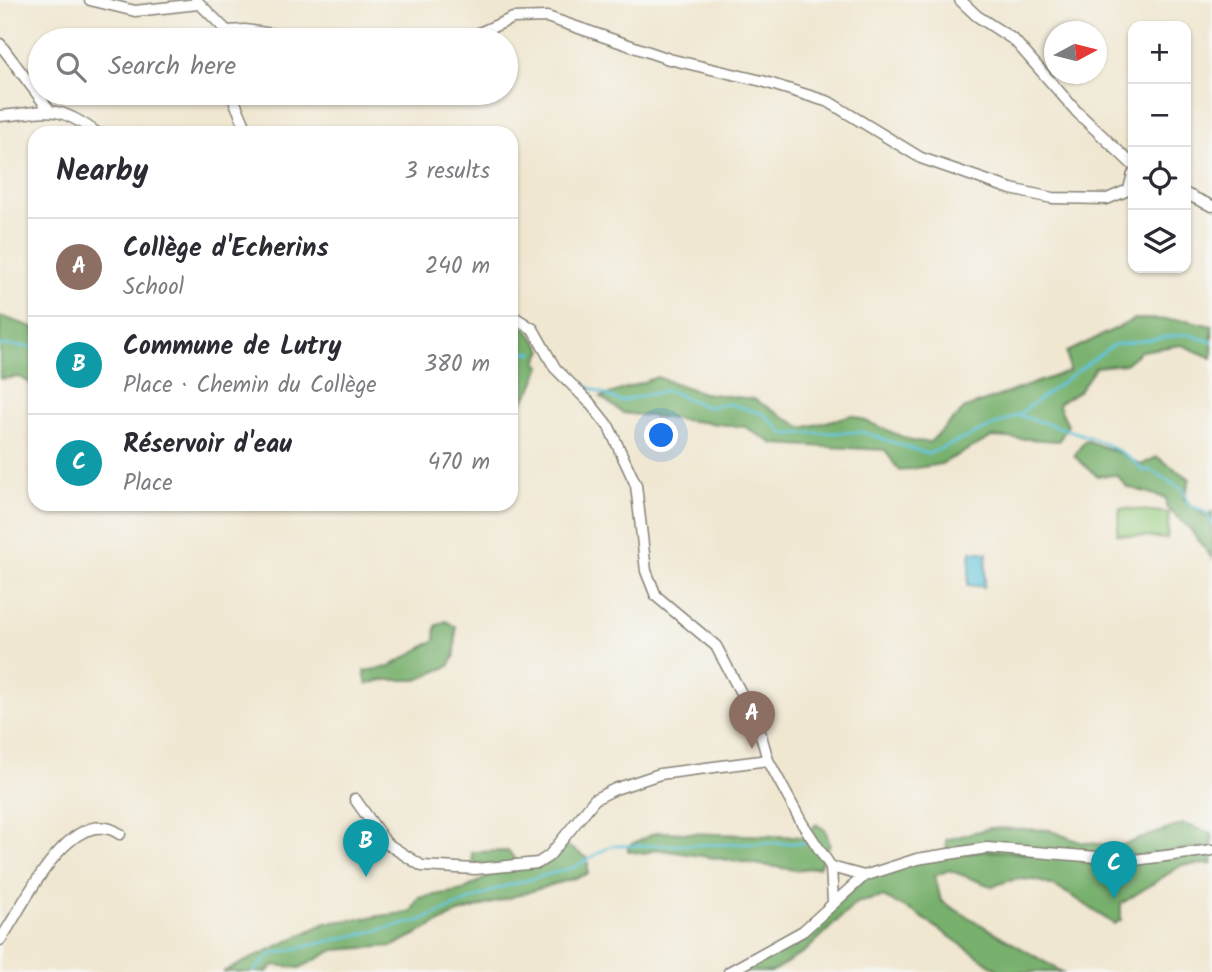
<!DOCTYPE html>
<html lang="en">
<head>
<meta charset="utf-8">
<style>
  :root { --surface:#fff; --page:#f7f7f7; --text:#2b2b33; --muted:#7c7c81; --line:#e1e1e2; --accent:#d93025 }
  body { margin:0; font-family:Kalam,sans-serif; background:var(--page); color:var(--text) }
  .controls { position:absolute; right:21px; top:21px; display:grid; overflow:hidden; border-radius:14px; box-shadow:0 2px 5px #0004 }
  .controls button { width:63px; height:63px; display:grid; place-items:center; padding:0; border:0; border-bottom:2px solid var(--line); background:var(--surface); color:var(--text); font:35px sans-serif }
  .compass { position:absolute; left:1044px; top:21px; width:63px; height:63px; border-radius:50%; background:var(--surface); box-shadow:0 2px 5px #0004; rotate:83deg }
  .you { position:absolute; left:662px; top:436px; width:24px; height:24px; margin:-18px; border:5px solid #fff; border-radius:50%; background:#1a73e8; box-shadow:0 0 0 10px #1a73e833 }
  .badge { display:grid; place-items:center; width:46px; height:46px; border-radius:50%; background:var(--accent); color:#fff; font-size:23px; font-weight:700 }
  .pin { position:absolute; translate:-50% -58px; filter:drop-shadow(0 2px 4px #0008) }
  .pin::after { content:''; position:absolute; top:37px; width:24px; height:21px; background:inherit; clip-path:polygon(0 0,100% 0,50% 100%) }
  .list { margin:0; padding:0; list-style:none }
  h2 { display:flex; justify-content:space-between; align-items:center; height:91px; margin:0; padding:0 28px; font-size:30px }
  h2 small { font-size:23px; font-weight:400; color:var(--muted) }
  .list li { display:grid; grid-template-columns:46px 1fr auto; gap:21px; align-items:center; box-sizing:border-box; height:98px; padding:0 28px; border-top:2px solid var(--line) }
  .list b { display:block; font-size:26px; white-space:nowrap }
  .list p { margin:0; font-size:23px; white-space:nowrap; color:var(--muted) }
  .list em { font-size:23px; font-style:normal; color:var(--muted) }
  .icon { flex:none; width:38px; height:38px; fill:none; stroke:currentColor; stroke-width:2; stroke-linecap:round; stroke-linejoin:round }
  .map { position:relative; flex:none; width:1212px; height:972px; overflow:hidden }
  .search { position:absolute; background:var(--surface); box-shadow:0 2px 5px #0004; left:28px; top:28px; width:490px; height:77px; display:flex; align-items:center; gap:18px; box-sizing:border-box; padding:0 24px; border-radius:38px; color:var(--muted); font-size:26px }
  .panel { position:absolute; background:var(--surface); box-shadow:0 2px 5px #0004; left:28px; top:126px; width:490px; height:385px; border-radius:21px }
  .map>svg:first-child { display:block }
</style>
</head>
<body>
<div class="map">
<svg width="1212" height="972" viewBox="0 0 1212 972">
  <rect width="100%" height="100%" fill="#f6f6f2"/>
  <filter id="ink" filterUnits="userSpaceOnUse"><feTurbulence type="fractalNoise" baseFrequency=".0143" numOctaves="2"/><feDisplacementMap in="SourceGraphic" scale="14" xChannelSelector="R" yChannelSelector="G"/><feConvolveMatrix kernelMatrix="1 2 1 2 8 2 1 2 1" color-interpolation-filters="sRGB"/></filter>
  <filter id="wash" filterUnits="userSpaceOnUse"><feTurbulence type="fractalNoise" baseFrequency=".00686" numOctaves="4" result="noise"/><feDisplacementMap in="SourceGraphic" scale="28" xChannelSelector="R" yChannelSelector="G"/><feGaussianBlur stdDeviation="1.57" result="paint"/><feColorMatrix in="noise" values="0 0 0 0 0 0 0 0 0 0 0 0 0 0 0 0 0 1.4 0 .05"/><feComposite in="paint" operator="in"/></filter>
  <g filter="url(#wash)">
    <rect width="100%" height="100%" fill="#f0e7d1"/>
    <path fill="#96cc7e" stroke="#59744d" stroke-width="2" d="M 1120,508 L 1169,513 L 1167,539 L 1117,534 Z"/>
    <path fill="#78b06d" stroke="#4a6644" stroke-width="2" d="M 0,316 L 35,328 L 35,386 L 20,377 L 0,379 Z
      M 511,319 L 527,329 L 543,350 L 537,362 L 541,366 L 531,390 L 511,416 Z
      M 1135,319 L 1187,320 L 1212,326 L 1212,358 L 1182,345 L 1141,351 L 1125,364 L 1096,367 L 1079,391 L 1058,404 L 1068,425 L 1059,441 L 992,437 L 941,464 L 899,471 L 885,450 L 774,444 L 745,427 L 623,413 L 601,397 L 657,377 L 703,393 L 754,399 L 803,428 L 852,415 L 912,441 L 930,442 L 965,408 L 1069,371 L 1067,352 Z
      M 1085,440 L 1120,453 L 1141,465 L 1157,457 L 1190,479 L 1184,499 L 1207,517 L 1212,512 L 1212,558 L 1188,527 L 1166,507 L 1166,498 L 1127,487 L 1117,475 L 1097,476 L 1074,456 Z
      M 446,621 L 456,627 L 455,655 L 449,666 L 417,680 L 383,680 L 367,684 L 364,671 L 389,667 L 435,640 L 436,626 Z
      M 816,824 L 825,830 L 830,844 L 819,867 L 795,870 L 655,849 L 645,854 L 628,851 L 628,846 L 657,832 L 805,837 Z
      M 1183,824 L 1212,833 L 1212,846 L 1134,856 L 947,850 L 946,840 L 990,828 L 1049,830 L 1080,842 L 1119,846 Z
      M 562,843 L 588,858 L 588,874 L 456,914 L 393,946 L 334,950 L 300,968 L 274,965 L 267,972 L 223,972 L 326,923 L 411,912 L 418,898 L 463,890 L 495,873 L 473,863 L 472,852 L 508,851 L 521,866 L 543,864 Z
      M 987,851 L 1133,862 L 1212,852 L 1212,864 L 1182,865 L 1121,904 L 1121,920 L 1114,924 C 1076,900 1038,863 993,887 L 949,870 L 935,876 L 941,901 L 1062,972 L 1001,972 L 914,912 L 883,897 L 856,903 L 807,950 L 772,972 L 737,972 L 806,932 L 865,878 L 916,861 Z"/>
    <path fill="#5dc3da" stroke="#3c707b" stroke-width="2" d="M 971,551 L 987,553 L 984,587 L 968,585 Z"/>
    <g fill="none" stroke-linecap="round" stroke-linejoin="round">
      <path stroke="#5dc3da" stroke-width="2.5" d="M 0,345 L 35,347
        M 511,351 L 534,353
        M 553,355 L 584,385 L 620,401 L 668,390 L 706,407 L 730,404 L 764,414 L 784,434 L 862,432 L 928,454 L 1018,415 C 1056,427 1119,440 1143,471 L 1150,470 L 1184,490 L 1188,504 L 1206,512 L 1212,524
        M 1019,414 L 1113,345 L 1187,334 L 1212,342
        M 253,972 L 272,954 L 419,921 L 499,888 L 575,867 L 611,846 L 804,843"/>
    </g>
  </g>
  <g filter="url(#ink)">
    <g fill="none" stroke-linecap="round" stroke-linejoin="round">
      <defs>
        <path id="street" d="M 90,0 L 135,11 L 198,4
          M 196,0 L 227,31 L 225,40
          M 960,0 L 977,16 L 1014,40 L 1077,112 L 1133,165
          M 227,31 L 245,30 L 312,40
          M 463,40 L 513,18 L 547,17 L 669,59 L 762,81 L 829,102 L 921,158 L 1011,189 L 1052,198 L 1107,199 L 1133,188
          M 0,44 L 50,111
          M 231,93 L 248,133
          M 0,116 C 49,112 54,102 97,133
          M 1129,189 L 1133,174
          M 1186,194 L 1212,206
          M 511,315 L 533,329 L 555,368 L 589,402 L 609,427 L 636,485 L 646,571 L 656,596 L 716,646 L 758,725 L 768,760 L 802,823 L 831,867 L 864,876 L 917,859 L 987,848 L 1134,860 L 1212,850
          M 355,799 L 386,843 L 422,866 L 475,869 L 538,863 L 549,856 L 595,799 L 615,789 L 660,774 L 768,760
          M 831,867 L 833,902
          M 0,940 C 23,908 70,800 120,834
          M 729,972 L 803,931 L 864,876"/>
      </defs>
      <use href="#street" stroke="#868276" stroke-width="13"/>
      <use href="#street" stroke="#fff" stroke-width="10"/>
    </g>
  </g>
</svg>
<div class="controls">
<button>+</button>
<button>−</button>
<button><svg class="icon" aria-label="locate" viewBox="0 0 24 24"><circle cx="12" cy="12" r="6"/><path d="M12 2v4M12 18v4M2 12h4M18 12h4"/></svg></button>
<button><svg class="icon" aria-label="layers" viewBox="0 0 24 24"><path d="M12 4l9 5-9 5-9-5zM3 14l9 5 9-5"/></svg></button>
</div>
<svg class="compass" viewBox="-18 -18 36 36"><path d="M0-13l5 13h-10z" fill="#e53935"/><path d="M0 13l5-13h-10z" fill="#7c7c81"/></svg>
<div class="you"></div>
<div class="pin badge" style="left:752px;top:749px;background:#8d6e63">A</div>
<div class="pin badge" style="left:366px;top:877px;background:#0f9aa8">B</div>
<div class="pin badge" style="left:1114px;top:899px;background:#0f9aa8">C</div>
<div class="search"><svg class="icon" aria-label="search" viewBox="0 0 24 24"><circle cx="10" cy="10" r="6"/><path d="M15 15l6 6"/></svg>Search here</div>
<section class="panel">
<h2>Nearby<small>3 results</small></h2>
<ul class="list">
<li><span class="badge" style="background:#8d6e63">A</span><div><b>Collège d'Echerins</b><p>School</p></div><em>240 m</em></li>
<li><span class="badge" style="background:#0f9aa8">B</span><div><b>Commune de Lutry</b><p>Place · Chemin du Collège</p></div><em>380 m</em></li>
<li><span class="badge" style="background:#0f9aa8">C</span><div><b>Réservoir d'eau</b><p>Place</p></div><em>470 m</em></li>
</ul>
</section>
</div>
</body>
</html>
